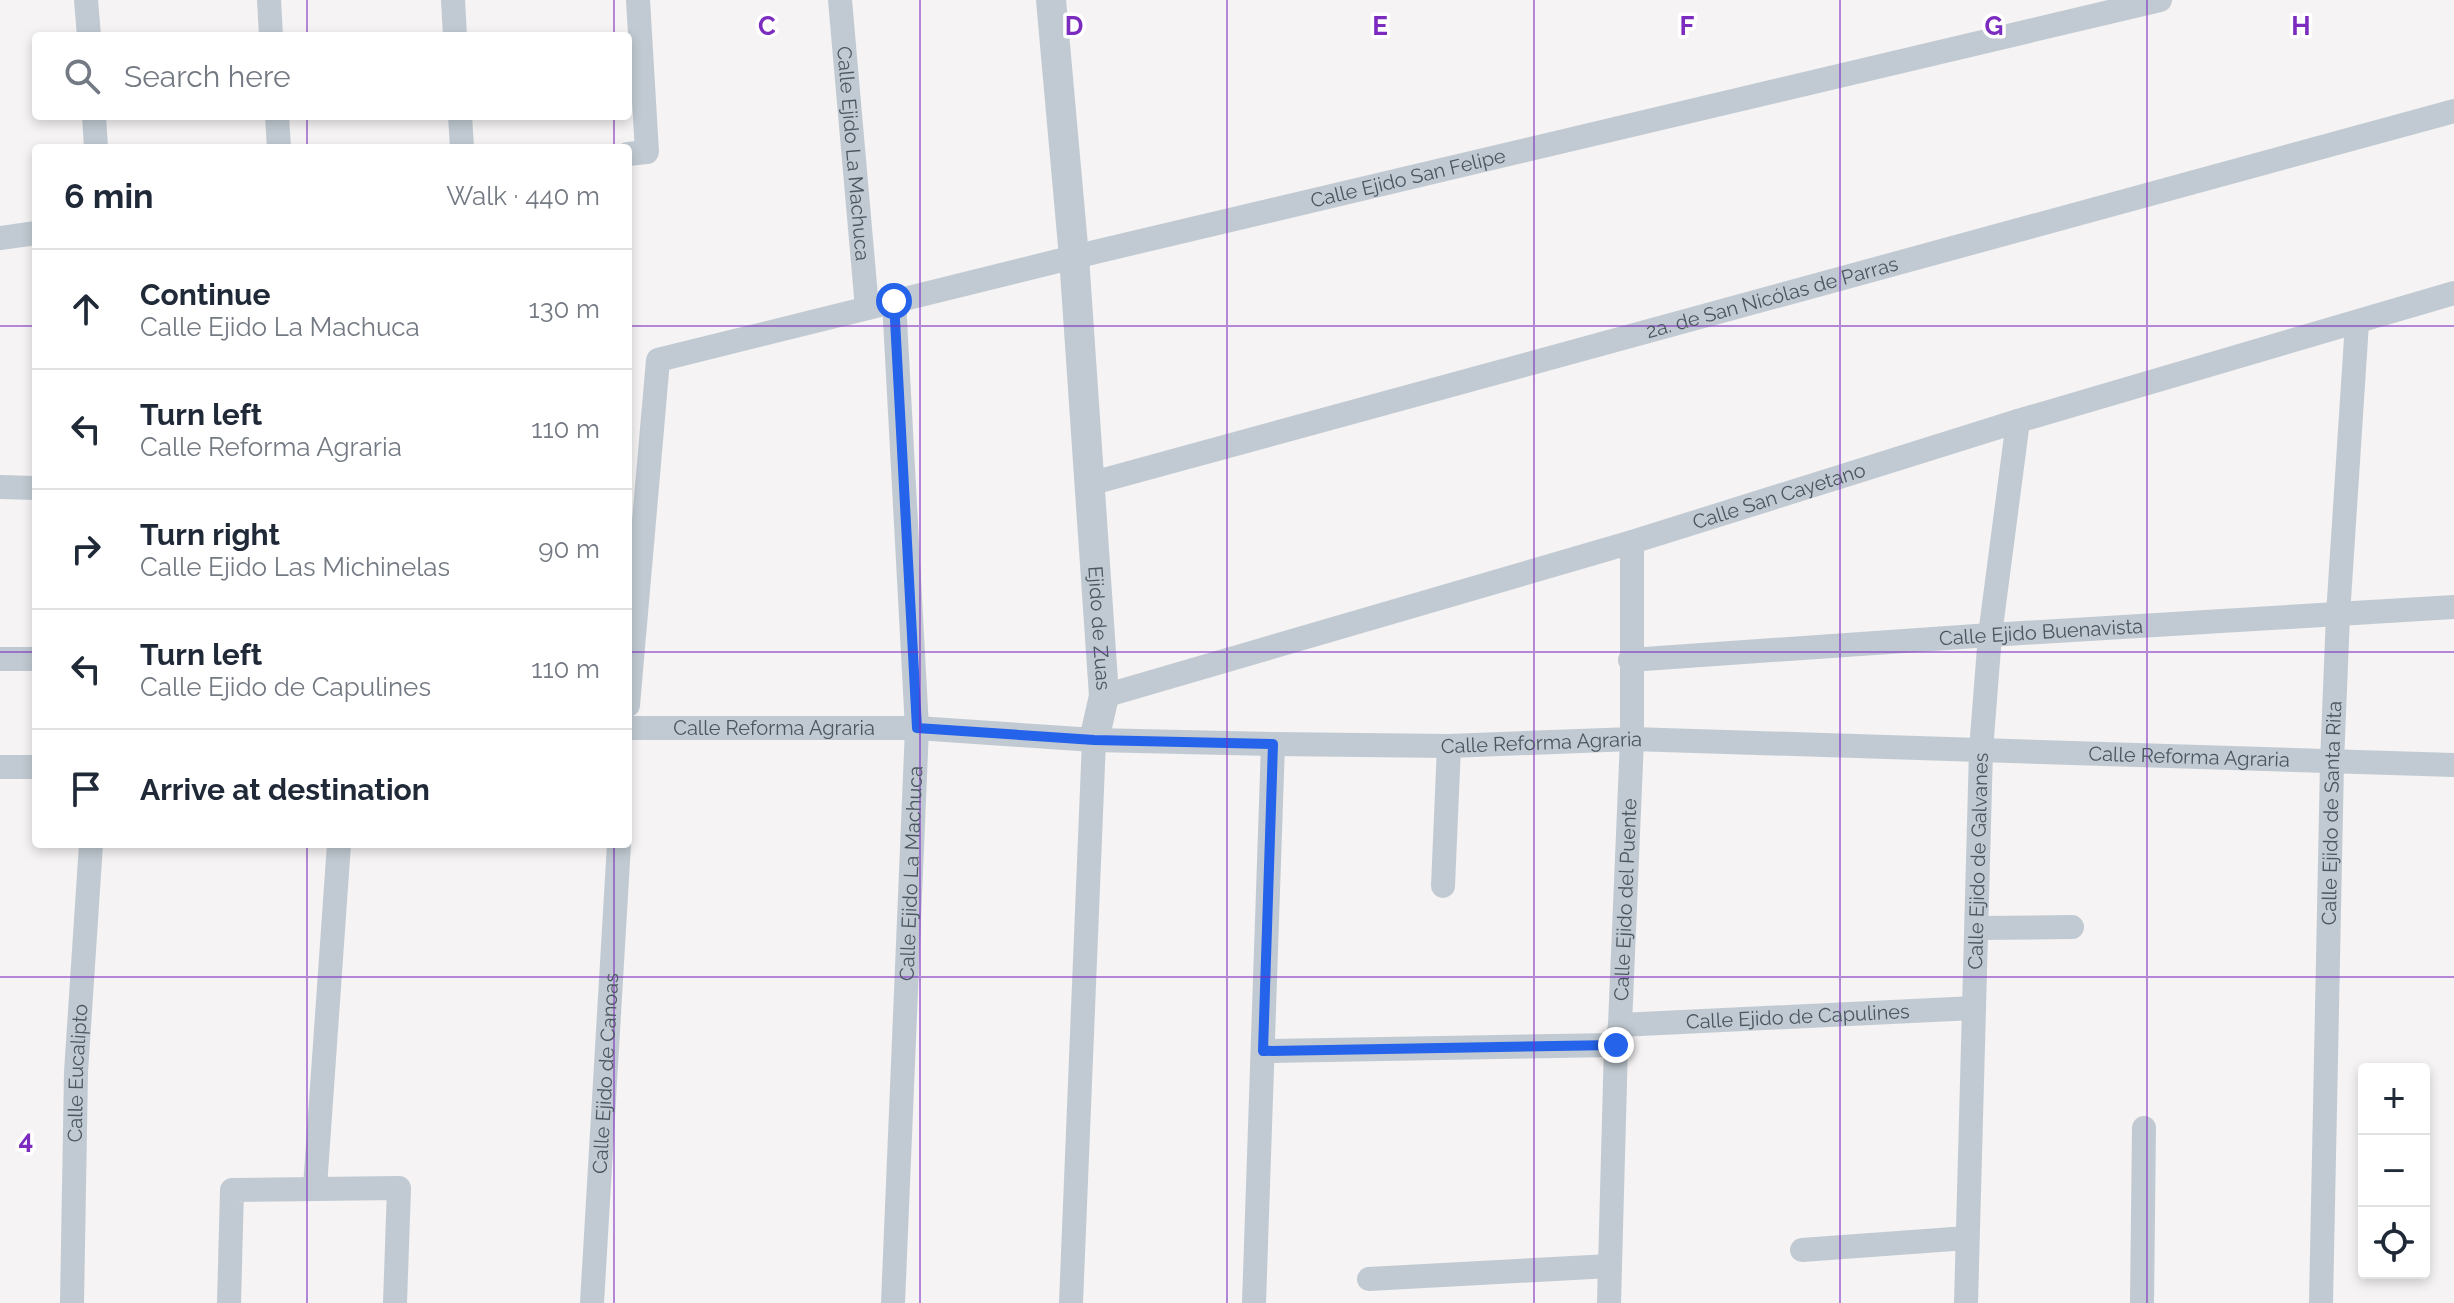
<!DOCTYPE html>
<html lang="en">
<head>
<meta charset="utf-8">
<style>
  :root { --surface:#fff; --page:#f2f2f3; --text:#1f2937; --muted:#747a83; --line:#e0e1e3 }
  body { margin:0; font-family:Raleway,sans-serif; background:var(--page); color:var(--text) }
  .controls { position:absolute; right:24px; bottom:24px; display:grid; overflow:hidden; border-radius:8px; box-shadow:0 4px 12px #0003 }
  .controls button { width:72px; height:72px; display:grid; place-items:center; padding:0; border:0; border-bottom:2px solid var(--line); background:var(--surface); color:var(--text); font:40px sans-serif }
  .stop { position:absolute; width:24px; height:24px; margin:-18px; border:6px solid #2563eb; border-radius:50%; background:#fff }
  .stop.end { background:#2563eb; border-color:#fff; box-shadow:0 2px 8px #0008 }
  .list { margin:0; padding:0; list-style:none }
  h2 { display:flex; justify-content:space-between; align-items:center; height:104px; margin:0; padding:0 32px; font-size:34px }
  h2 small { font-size:26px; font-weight:400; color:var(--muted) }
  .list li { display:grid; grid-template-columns:52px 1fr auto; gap:24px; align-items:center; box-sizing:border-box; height:120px; padding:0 32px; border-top:2px solid var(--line) }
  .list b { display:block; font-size:30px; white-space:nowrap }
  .list p { margin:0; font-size:26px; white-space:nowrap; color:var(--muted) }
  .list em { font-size:26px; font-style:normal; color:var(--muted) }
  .icon { flex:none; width:44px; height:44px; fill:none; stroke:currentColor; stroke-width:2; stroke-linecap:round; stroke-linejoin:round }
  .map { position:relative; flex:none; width:2454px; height:1303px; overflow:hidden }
  .search { position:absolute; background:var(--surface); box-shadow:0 4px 12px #0003; left:32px; top:32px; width:600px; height:88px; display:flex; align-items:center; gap:20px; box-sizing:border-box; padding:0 28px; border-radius:8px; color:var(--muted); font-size:30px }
  .panel { position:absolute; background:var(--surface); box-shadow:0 4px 12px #0003; left:32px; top:144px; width:600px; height:704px; border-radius:8px }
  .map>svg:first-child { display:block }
</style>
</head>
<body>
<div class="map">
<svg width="2454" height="1303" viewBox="0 0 2454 1303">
  <rect width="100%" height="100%" fill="#f5f3f3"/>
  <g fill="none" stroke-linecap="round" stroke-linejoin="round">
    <g stroke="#c1cad2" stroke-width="24">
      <path d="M 86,0 L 89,36"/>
      <path d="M 269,0 L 271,36"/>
      <path d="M 453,0 L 455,36"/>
      <path id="s1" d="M 840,0 L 867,308"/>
      <path d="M 94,116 L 96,148"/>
      <path d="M 277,116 L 279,148"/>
      <path d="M 460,116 L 462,148"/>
      <path d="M 628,154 L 647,152 L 638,0"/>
      <path d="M 0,238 L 36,233"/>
      <path id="s2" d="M 1089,484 L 2454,111"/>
      <path d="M 0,487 L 36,488"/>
      <path d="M 0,659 L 36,659"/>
      <path id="s3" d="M 1630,660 L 1990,635 L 2454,607"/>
      <path id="s4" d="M 1104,696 L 1632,542 L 2018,421 L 2454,293"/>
      <path id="s5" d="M 628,705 L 658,360 L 1074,257 L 2160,0"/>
      <path id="s6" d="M 628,728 L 917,728 L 1094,740 L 1273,744 L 1449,746 L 1632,739 L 2454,765"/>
      <path d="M 0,767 L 36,767"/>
      <path d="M 1443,886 L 1449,746"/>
      <path d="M 1977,928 L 2072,927"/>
      <path id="s7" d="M 1620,1025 L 1974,1008"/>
      <path d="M 1263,1051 L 1616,1045"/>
      <path d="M 315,1187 L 339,844"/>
      <path d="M 1802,1250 L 1967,1238"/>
      <path d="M 1369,1279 L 1610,1266"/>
      <path id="s8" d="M 72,1303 L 76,1072 L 91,844"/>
      <path d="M 229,1303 L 232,1190 L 399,1188 L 395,1303"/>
      <path id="s9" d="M 592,1303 L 619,844"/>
      <path id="s10" d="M 893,1303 L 917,728 L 894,301"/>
      <path d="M 1071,1303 L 1094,740"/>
      <path d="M 1254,1303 L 1273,744"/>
      <path id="s11" d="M 1609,1303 L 1616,1045 L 1620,1025 L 1632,739 L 1632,542"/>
      <path id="s12" d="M 1966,1303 L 1981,750 L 1990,635 L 2018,421"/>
      <path d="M 2142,1303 L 2144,1128"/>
      <path id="s13" d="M 2321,1303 L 2332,763 L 2338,615 L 2357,323"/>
    </g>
    <path stroke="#c1cad2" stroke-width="30" id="s14" d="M 1051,0 L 1074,257 L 1104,696 L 1094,740"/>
  </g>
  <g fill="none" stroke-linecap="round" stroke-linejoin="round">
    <path stroke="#2563eb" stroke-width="10" d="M 894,301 L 917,728 L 1094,740 L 1273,744 L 1263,1051 L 1616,1045"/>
  </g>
  <path fill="none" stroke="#7b2cbf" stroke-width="2" stroke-opacity="0.55" d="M 307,0 L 307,36M 614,0 L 614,36M 920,0 L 920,1303M 1227,0 L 1227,1303M 1534,0 L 1534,1303M 1840,0 L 1840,1303M 2147,0 L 2147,1303M 307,116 L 307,148M 614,116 L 614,148M 0,326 L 36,326M 628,326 L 2454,326M 0,652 L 36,652M 628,652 L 2454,652M 307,844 L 307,1303M 614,844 L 614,1303M 0,977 L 2454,977"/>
  <g text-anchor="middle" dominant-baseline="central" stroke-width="7" stroke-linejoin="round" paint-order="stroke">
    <g font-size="20" fill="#4a5661" stroke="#fff">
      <text stroke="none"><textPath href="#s1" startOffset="154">Calle Ejido La Machuca</textPath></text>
      <text stroke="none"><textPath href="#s5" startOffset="1118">Calle Ejido San Felipe</textPath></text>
      <text stroke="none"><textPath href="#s2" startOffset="708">2a. de San Nicólas de Parras</textPath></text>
      <text stroke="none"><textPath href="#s4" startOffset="704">Calle San Cayetano</textPath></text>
      <text stroke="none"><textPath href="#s14" startOffset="630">Ejido de Zuas</textPath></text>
      <text stroke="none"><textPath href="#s3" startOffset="412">Calle Ejido Buenavista</textPath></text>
      <text stroke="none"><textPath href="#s6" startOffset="146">Calle Reforma Agraria</textPath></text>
      <text stroke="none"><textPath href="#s6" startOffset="914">Calle Reforma Agraria</textPath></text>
      <text stroke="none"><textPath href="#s6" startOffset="1562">Calle Reforma Agraria</textPath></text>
      <text stroke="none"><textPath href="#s13" startOffset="490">Calle Ejido de Santa Rita</textPath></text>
      <text stroke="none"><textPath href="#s12" startOffset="442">Calle Ejido de Galvanes</textPath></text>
      <text stroke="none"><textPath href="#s10" startOffset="430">Calle Ejido La Machuca</textPath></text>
      <text stroke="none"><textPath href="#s11" startOffset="404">Calle Ejido del Puente</textPath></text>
      <text stroke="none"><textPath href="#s7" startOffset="178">Calle Ejido de Capulines</textPath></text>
      <text stroke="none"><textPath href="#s8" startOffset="230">Calle Eucalipto</textPath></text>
      <text stroke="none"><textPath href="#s9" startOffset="230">Calle Ejido de Canoas</textPath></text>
    </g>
  </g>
  <g font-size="26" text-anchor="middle" font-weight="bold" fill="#7b2cbf" stroke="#fff" stroke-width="7" stroke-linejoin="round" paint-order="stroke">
    <text x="767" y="35">C</text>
    <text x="1074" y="35">D</text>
    <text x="1380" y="35">E</text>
    <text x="1687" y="35">F</text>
    <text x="1994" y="35">G</text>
    <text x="2301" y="35">H</text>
    <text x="26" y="1149">4</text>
  </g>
</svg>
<div class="controls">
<button>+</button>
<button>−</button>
<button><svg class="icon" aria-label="locate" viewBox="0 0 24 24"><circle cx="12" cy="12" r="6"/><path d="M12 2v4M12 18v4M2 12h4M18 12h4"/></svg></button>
</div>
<div class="stop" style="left:894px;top:301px"></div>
<div class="stop end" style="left:1616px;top:1045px"></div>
<div class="search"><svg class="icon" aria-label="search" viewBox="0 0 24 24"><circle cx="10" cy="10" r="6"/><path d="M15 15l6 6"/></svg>Search here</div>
<section class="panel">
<h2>6 min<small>Walk · 440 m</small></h2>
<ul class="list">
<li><svg class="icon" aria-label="ahead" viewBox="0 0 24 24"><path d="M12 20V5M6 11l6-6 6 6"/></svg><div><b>Continue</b><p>Calle Ejido La Machuca</p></div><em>130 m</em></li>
<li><svg class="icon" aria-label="left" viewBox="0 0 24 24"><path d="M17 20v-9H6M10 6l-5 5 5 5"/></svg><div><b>Turn left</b><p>Calle Reforma Agraria</p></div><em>110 m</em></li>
<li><svg class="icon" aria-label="right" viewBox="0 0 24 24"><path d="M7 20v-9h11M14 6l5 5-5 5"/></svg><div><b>Turn right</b><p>Calle Ejido Las Michinelas</p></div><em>90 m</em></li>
<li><svg class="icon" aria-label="left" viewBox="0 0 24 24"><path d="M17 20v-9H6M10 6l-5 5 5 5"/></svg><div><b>Turn left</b><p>Calle Ejido de Capulines</p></div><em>110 m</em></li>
<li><svg class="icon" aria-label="arrive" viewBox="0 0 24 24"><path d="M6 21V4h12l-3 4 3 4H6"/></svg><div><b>Arrive at destination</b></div></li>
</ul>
</section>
</div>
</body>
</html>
